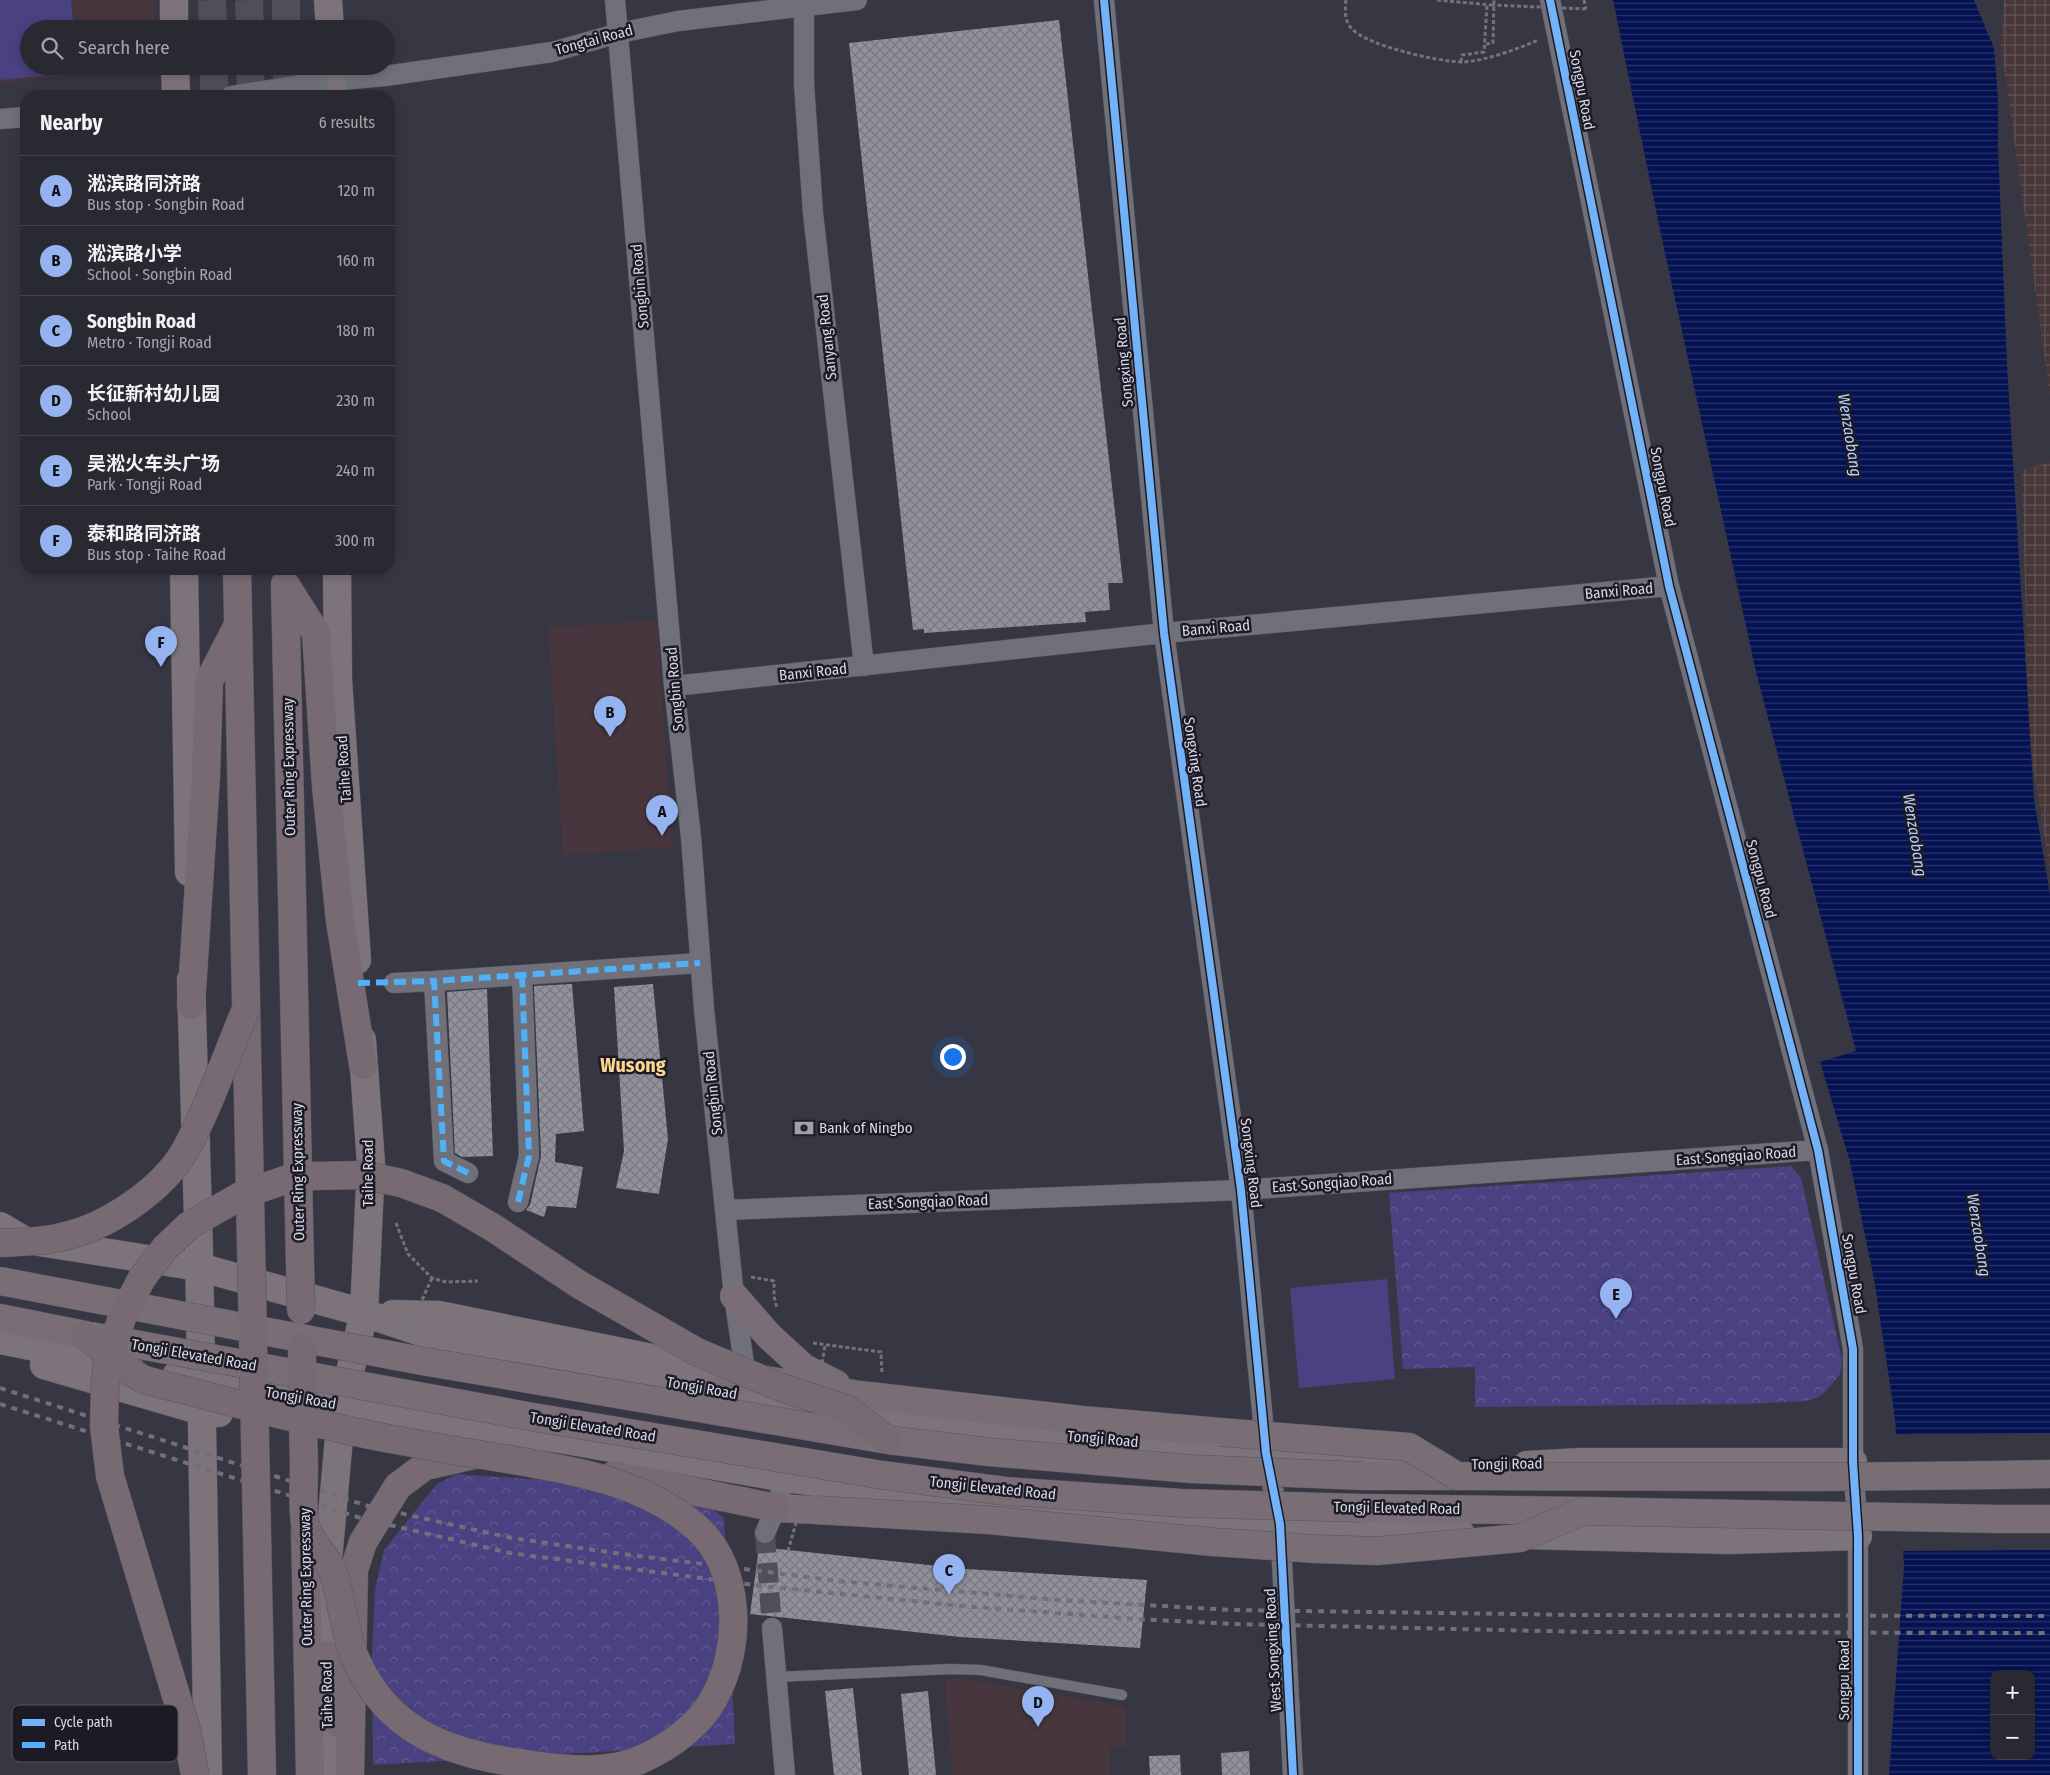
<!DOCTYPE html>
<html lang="en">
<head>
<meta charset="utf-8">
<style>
  :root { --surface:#292932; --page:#31313a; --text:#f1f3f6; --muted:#a5a6ac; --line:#45454d; --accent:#95b2f1 }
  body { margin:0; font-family:"Fira Sans Condensed","Noto Sans SC",sans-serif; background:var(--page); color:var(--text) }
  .controls { position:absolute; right:15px; bottom:15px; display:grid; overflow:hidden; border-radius:10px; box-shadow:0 2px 8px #0003 }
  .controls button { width:45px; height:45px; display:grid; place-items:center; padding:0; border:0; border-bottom:1px solid var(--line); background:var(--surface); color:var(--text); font:25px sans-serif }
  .you { position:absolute; left:952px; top:1056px; width:18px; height:18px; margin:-12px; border:4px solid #fff; border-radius:50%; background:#1a73e8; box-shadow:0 0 0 8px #1a73e833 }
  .badge { display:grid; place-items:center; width:32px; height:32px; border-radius:50%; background:var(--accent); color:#111; font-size:16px; font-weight:700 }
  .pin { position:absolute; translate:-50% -41px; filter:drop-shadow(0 1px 2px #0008) }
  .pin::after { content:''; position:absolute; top:26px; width:18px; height:15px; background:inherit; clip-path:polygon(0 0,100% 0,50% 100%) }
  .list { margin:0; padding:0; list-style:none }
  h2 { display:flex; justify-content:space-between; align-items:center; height:65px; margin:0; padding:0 20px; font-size:21px }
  h2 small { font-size:16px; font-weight:400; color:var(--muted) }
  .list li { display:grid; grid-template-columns:32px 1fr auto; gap:15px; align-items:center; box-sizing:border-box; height:70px; padding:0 20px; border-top:1px solid var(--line) }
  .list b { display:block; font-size:19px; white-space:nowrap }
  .list p { margin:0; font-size:16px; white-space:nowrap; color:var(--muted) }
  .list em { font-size:16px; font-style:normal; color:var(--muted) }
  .icon { flex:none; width:28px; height:28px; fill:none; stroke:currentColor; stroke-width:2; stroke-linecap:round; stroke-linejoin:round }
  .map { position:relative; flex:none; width:2050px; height:1775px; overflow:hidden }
  .search { position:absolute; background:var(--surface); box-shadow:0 2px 8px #0003; left:20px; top:20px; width:375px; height:55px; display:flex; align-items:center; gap:12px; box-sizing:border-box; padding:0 18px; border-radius:28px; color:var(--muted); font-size:19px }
  .panel { position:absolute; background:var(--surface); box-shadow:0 2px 8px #0003; left:20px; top:90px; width:375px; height:485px; border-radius:20px }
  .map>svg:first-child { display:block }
</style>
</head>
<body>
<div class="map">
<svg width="2050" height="1775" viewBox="0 0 2050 1775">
  <defs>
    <pattern id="industrial-grid" width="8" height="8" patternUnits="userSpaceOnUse" patternTransform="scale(1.25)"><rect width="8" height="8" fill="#483738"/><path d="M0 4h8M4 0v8" fill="none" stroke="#625355"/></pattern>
    <pattern id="park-crowns" width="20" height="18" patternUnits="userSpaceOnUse" patternTransform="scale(1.25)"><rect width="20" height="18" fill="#494182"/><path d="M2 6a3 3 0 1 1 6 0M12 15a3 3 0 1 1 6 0" fill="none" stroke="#625c94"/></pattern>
    <pattern id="water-rules" width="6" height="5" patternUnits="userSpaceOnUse" patternTransform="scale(1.25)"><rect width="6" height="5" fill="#051252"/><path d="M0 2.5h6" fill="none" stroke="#29346b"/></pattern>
    <pattern id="building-cross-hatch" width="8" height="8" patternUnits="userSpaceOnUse" patternTransform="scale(1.25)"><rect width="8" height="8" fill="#91919c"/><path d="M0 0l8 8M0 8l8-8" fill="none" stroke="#797982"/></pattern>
  </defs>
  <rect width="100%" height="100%" fill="#373743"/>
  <path fill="url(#industrial-grid)" d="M 2004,0 L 2050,0 L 2050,396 L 2001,44 Z
    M 2050,462 L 2050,870 L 2029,742 L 2022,470 Z"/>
  <path fill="#47363d" d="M 0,0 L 153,0 L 154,29 L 29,29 L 29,66 L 155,66 L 0,83 Z
    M 657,620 L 672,847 L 563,855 L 548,628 Z
    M 960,1678 L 1126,1707 L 1127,1747 L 1109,1748 L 1111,1775 L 953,1775 L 945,1687 L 947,1679 Z"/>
  <path fill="url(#park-crowns)" d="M 1791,1166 L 1801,1178 L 1842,1359 L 1840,1374 L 1827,1390 L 1819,1397 L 1806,1401 L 1746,1404 L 1475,1407 L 1475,1367 L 1403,1369 L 1389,1193 Z
    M 456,1474 L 687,1490 L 724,1518 L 735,1744 L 373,1765 L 372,1654 L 375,1590 L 384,1550 L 436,1485 Z"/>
  <path fill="#494182" d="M 0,0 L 71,0 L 74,29 L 29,29 L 29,66 L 77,66 L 77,72 L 0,80 Z
    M 1387,1279 L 1395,1379 L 1299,1388 L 1290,1288 Z"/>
  <path fill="url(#water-rules)" fill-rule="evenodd" d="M 1613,0 L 1974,0 L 1994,48 L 1998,98 L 1998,146 L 2007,364 L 2034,799 L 2050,895 L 2050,1775 L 1889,1775 L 1904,1566 L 1895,1418 L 1874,1279 L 1850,1162 L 1820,1062 L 1856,1051 L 1756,672 L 1660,230 ZM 1994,1674 L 2031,1674 L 2031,1756 L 1994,1756 Z"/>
  <path fill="#373743" d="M 2050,1433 L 2050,1550 L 1900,1551 L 1893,1434 Z"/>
  <path fill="url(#building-cross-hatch)" d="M 1059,20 L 1123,583 L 1108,583 L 1110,610 L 1085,612 L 1086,622 L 924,633 L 924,629 L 913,630 L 849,43 Z
    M 572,984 L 584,1131 L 556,1134 L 555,1162 L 583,1167 L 576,1208 L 547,1206 L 544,1217 L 526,1210 L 530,1205 L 541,1156 L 534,986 Z
    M 653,984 L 668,1139 L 659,1194 L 616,1188 L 624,1151 L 614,987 Z
    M 487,989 L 493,1156 L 462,1157 L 455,1153 L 447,992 Z
    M 759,1547 L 966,1569 L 1147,1580 L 1140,1648 L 960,1637 L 750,1614 Z
    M 853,1688 L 862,1775 L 834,1775 L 825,1691 Z
    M 928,1691 L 936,1775 L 909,1775 L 901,1694 Z
    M 1249,1751 L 1250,1775 L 1222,1775 L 1221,1753 Z
    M 1180,1755 L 1181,1775 L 1150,1775 L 1149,1756 Z"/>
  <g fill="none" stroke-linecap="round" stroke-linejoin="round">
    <path stroke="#4f4f5b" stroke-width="20" stroke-dasharray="20 10" stroke-linecap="butt" d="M 765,1533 L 772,1628"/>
    <path stroke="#4f4f5b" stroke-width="28" stroke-dasharray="28 14" stroke-linecap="butt" d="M 212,0 L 213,29
      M 249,0 L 250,29
      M 286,0 L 286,29
      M 214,66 L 214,96
      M 250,66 L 251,96
      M 287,66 L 288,96"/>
    <defs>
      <path id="service" d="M 776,1677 L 951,1669 L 981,1670 L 1122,1695"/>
      <path id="minor" d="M 615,0 L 674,686 L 691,837 L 704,1009 L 734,1296 L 746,1377
        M 1104,0 L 1164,633 L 1241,1190 L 1266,1453 L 1280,1524 L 1293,1775
        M 1550,0 L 1669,586 L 1818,1150 L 1836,1252 L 1853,1349 L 1853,1462 L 1858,1536 L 1858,1775
        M 804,7 L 804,84 L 813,213 L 864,666
        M 319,82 L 385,76 L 552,52 L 619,33 L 678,21 L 857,0
        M 0,119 L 26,117
        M 674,686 L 1164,633 L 1669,586
        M 394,983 L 434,981
        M 468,1173 L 444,1161 L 434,981 L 700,963
        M 518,1202 L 529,1156 L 522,975
        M 726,1210 L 1241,1190 L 1818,1150
        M 765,1533 L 776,1508 L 785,1478
        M 772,1628 L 785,1775"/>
      <path id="primary" d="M 174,0 L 174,29
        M 328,0 L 330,29
        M 175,66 L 176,96
        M 331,66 L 332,96
        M 184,569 L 189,872
        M 337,569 L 338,679 L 357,960
        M 191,980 L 199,1251 L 208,1775
        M 0,1226 L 22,1239
        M 39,1242 L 199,1267 L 364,1313 L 430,1335 L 717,1392 L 942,1425 L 1266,1453 L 1437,1464
        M 393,1314 L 439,1315 L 736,1375
        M 0,1340 L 129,1366
        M 44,1365 L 202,1411 L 219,1413
        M 176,1376 L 505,1434 L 554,1438 L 785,1478 L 954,1499 L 1129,1517 L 1461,1534
        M 1527,1465 L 1581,1462 L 1853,1462
        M 1522,1535 L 1728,1540 L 1858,1536
        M 329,1775 L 325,1593 L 342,1405 L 364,1313 L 371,1164 L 362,1040"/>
      <path id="trunk" d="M 734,1296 L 769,1336 L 804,1368 L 836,1384
        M 0,1318 L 85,1335
        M 717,1392 L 746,1377 L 860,1395 L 1082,1420 L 1220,1432
        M 1998,1475 L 2050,1474
        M 1364,1476 L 1457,1476
        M 776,1508 L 816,1510
        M 1362,1508 L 1584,1511
        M 2000,1519 L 2050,1519"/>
      <path id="motorway" d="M 237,569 L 248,1099
        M 285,584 L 316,633 L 326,786 L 340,921 L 363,1065
        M 285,585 L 290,806
        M 191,1005 L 206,776 L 209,681 L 237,627
        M 614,1475 L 776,1508
        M 305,1526 L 310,1775
        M 326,1655 L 339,1724
        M 350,1775 L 354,1570 L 363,1542 L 398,1486 L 425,1466 L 478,1454"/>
    </defs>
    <use href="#service" stroke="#55545f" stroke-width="11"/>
    <use href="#minor" stroke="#55545f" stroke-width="21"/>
    <use href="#primary" stroke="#55545f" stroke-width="29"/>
    <use href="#trunk" stroke="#55545f" stroke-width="29"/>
    <use href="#motorway" stroke="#55545f" stroke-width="29"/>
    <path stroke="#73737d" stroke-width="3" stroke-dasharray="4 2.5" stroke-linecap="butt" d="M 1346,0 C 1345,10 1344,21 1352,29 C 1368,46 1436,61 1461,62 C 1482,62 1518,49 1538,40
      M 1437,0 L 1491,5
      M 1584,0 L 1586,9
      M 1486,44 L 1493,43 L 1494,0
      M 1461,62 L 1462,55 L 1484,52 L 1487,5
      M 396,1223 L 408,1254 L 432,1278 L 446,1282 L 478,1281
      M 751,1277 L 774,1281 L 774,1296 L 777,1309
      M 813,1343 L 881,1352 L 882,1374"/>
    <use href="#service" stroke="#70707a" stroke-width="10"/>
    <use href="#minor" stroke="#70707a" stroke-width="20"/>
    <use href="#primary" stroke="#7d737b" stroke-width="28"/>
    <use href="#trunk" stroke="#7a6e76" stroke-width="28"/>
    <use href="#motorway" stroke="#776a72" stroke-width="28"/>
    <path stroke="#71707a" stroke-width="4" stroke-dasharray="6 6" stroke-linecap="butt" d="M 0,1388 L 368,1506 L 512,1538 L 615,1553 L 848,1582 L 1058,1600 L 1232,1610 L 1584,1615 L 2050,1616
      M 0,1404 L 364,1519 L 510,1553 L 762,1586 L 962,1606 L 1136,1619 L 1234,1624 L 1587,1632 L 2050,1633"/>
    <defs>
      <path id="minor-bridge" d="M 231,96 L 318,82"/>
      <path id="trunk-bridge" d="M 0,1281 L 422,1361 L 888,1440 L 989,1452 L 1192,1469 L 1364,1476
        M 91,1336 L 533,1417 L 882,1475 L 1005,1491 L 1181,1503 L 1362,1508
        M 1220,1432 L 1409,1447 L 1457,1476 L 1822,1477 L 1998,1475
        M 816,1510 L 988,1520 L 1213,1542 L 1316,1549 L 1377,1551 L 1520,1538 L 1584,1511 L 2000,1519"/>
      <path id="motorway-bridge" d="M 290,806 L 301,1310
        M 248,1099 L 262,1775
        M 0,1243 C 20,1242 41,1242 61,1237 C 106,1228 163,1190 186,1149 C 209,1107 227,1054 246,1009
        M 85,1335 C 101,1347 124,1369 141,1378 C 148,1382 157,1383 164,1385 C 185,1390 205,1395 226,1401 C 282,1415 339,1430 396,1440 C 435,1447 474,1454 513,1460 C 579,1472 645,1482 697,1528 C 742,1569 742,1648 714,1698 C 700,1725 669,1747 642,1759 C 609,1774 568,1770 533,1765 C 453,1755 387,1735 354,1655 C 344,1630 342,1604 335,1578 C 330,1558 309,1543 305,1523 C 302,1505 304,1485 304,1467 C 303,1427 302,1388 302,1348
        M 195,1775 L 187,1732 L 110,1476 L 104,1426 L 105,1385 L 108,1357 L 123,1315 L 142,1278 L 165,1248 L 188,1226 L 244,1194 L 288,1179 L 313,1176 L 363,1175 L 401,1183 L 442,1198 L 492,1227 L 580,1285 L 697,1352 L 780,1387 L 847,1409 L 888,1440"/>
    </defs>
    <use href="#minor-bridge" stroke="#55545f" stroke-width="21" stroke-linecap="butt"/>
    <use href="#trunk-bridge" stroke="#55545f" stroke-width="29" stroke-linecap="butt"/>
    <use href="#motorway-bridge" stroke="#55545f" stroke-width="29" stroke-linecap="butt"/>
    <path stroke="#73737d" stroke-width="3" stroke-dasharray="4 2.5" stroke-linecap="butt" d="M 1491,5 L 1586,9
      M 406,1335 L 432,1278
      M 820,1376 L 825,1345
      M 788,1551 L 796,1523"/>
    <use href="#minor-bridge" stroke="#70707a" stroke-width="20"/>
    <use href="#trunk-bridge" stroke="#7a6e76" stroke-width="28"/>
    <use href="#motorway-bridge" stroke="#776a72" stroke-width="28"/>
    <path stroke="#4fb1f8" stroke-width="6" stroke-dasharray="12 6" stroke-linecap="butt" d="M 358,983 L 434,981
      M 468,1173 L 444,1161 L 434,981 L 700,963
      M 518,1202 L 529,1156 L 522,975"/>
    <defs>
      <path id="cycleway" d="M 1104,0 L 1164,633 L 1241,1190 L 1266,1453 L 1280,1524 L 1293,1775
        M 1550,0 L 1669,586 L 1818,1150 L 1836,1252 L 1853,1349 L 1853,1462 L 1858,1536 L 1858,1775"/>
    </defs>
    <use href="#cycleway" stroke="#1c1b25" stroke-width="11"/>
    <use href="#cycleway" stroke="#73b2f8" stroke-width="8"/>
  </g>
  <defs>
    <symbol id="bank-bare" viewBox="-9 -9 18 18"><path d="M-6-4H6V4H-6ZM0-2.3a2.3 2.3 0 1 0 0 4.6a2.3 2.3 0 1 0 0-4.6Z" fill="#a0a0ad" stroke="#1c1b25" stroke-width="2.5" paint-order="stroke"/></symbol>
  </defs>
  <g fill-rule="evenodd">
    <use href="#bank-bare" x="790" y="1114" width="28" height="28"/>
  </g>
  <g text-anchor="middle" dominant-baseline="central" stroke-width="5" stroke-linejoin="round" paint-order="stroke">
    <g font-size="15" fill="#d8d8e6" stroke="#1c1b25">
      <text transform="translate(594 40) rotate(-15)">Tongtai Road</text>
      <text transform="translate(1582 90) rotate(79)">Songpu Road</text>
      <text transform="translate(640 286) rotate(-95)">Songbin Road</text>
      <text transform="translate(827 337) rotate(-96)">Sanyang Road</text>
      <text transform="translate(1124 362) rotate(-95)">Songxing Road</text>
      <text transform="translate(1663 487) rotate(79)">Songpu Road</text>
      <text transform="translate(1619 591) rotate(-5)">Banxi Road</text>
      <text transform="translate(1216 628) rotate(-5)">Banxi Road</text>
      <text transform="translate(813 672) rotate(-6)">Banxi Road</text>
      <text transform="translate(675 689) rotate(-95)">Songbin Road</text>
      <text transform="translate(1195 762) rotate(82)">Songxing Road</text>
      <text transform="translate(289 767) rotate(-91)">Outer Ring Expressway</text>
      <text transform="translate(344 769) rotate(-94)">Taihe Road</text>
      <text transform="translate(1761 879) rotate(75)">Songpu Road</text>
      <text transform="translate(713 1093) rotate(-96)">Songbin Road</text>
      <text transform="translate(1736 1156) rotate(-4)">East Songqiao Road</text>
      <text transform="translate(1251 1163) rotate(83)">Songxing Road</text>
      <text transform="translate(298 1172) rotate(-91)">Outer Ring Expressway</text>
      <text transform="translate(368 1173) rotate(-90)">Taihe Road</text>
      <text transform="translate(1332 1183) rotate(-4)">East Songqiao Road</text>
      <text transform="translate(928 1202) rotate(-2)">East Songqiao Road</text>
      <text transform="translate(1854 1274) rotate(80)">Songpu Road</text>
      <text transform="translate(194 1355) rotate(10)">Tongji Elevated Road</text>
      <text transform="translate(702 1388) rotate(10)">Tongji Road</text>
      <text transform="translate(301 1398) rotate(10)">Tongji Road</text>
      <text transform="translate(593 1427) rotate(9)">Tongji Elevated Road</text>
      <text transform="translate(1103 1439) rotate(5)">Tongji Road</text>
      <text transform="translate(1507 1464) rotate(-1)">Tongji Road</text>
      <text transform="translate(993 1488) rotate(6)">Tongji Elevated Road</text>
      <text transform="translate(1397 1508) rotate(1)">Tongji Elevated Road</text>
      <text transform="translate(306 1577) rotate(-91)">Outer Ring Expressway</text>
      <text transform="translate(1273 1650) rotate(-93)">West Songxing Road</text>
      <text transform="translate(1844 1680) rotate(-90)">Songpu Road</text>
      <text transform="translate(327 1695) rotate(-91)">Taihe Road</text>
    </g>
    <g font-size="15" fill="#d8d8e6" stroke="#1c1b25" text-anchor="start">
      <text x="819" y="1128">Bank of Ningbo</text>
    </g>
    <g font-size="16" font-style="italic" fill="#bad1fa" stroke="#1c1b25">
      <text transform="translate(1850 435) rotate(81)">Wenzaobang</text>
      <text transform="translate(1915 835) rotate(81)">Wenzaobang</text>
      <text transform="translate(1979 1235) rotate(81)">Wenzaobang</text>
    </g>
    <g font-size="20" font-weight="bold" fill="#fed78f" stroke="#1c1b25">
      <text x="633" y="1065">Wusong</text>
    </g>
  </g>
  <rect x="12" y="1705" width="166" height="57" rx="8" fill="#1c1b25" stroke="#54545f" stroke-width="1"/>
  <rect x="22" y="1719" width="23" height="7" fill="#73b2f8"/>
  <rect x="22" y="1742" width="23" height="6" fill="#4fb1f8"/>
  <g font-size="14" fill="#d8d8e6">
    <text x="54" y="1727">Cycle path</text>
    <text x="54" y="1750">Path</text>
  </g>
</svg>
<div class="controls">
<button>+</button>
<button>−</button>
</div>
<div class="you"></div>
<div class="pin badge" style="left:662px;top:836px">A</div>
<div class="pin badge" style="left:610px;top:737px">B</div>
<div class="pin badge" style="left:949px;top:1595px">C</div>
<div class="pin badge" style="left:1038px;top:1727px">D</div>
<div class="pin badge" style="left:1616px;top:1319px">E</div>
<div class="pin badge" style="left:161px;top:667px">F</div>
<div class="search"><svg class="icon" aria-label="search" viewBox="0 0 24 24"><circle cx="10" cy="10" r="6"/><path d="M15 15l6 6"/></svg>Search here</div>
<section class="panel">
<h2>Nearby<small>6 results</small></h2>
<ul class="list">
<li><span class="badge">A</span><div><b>淞滨路同济路</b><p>Bus stop · Songbin Road</p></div><em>120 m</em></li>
<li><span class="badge">B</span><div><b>淞滨路小学</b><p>School · Songbin Road</p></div><em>160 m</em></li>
<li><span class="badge">C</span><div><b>Songbin Road</b><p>Metro · Tongji Road</p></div><em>180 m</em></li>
<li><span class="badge">D</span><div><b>长征新村幼儿园</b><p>School</p></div><em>230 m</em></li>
<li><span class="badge">E</span><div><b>吴淞火车头广场</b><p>Park · Tongji Road</p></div><em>240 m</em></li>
<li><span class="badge">F</span><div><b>泰和路同济路</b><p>Bus stop · Taihe Road</p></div><em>300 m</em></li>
</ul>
</section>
</div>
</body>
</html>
